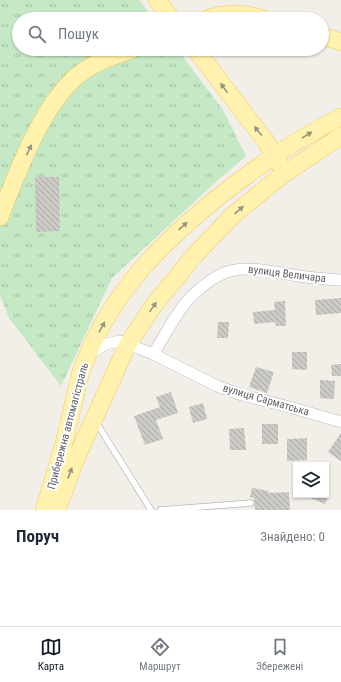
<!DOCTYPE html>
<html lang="uk">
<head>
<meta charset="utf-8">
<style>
  :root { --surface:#fff; --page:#f6f6f7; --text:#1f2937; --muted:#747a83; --line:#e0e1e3; --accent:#111827 }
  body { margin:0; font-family:"Roboto Condensed",sans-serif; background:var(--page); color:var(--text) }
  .controls { position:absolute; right:12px; bottom:12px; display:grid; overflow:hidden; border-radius:0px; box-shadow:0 1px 3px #0004 }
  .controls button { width:36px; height:36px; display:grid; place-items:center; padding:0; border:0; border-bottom:1px solid var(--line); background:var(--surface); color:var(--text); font:20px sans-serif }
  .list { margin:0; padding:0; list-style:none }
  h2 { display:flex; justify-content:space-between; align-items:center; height:52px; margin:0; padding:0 16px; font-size:17px }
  h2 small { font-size:13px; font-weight:400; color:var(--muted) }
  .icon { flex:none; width:22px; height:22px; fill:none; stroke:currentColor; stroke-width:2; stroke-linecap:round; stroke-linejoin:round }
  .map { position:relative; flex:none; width:341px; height:510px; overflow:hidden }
  .search { position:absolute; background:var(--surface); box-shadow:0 1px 3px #0004; left:12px; right:12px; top:12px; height:44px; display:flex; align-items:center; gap:10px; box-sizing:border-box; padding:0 14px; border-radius:22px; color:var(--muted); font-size:15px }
  .sheet { height:116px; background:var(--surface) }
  nav { display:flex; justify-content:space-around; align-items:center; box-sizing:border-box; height:56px; border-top:1px solid var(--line); background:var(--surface); font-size:11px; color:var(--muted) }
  nav a { display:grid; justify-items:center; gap:2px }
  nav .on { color:var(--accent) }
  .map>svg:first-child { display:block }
</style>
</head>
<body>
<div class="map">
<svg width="341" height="510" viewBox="0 0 341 510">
  <defs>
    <pattern id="grass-tufts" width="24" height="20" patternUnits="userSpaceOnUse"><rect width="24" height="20" fill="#c5e8c5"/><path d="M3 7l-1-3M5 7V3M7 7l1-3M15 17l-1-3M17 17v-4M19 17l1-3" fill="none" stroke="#a3c0a4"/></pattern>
    <pattern id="building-back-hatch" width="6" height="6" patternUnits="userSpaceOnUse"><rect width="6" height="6" fill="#cccac5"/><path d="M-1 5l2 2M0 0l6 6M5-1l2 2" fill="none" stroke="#a9a8a4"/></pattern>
  </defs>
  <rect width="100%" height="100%" fill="#f1efe8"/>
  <path fill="url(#grass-tufts)" d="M 0,0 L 139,0 L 154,19 L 19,19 L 19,49 L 177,49 L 223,110 L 246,156 L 218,180 L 112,278 L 61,386 L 9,318 L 0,295 Z"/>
  <path fill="url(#building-back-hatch)" d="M 35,177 L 59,177 L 60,231 L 36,232 Z
    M 341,298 L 341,313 L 316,315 L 315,300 Z
    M 285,301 L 286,326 L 276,326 L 275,322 L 254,324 L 253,312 L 275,310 L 274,302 Z
    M 218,322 L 229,322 L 228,338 L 217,338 Z
    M 292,352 L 307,352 L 307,370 L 292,369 Z
    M 341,364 L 341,376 L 332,376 L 331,365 Z
    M 256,367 L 274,372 L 267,393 L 249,387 Z
    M 320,380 L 335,381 L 334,399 L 320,398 Z
    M 171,392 L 178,413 L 156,420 L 163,439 L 145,445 L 134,416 L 160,407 L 156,397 Z
    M 203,403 L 207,419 L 193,423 L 189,407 Z
    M 262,424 L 278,424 L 278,444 L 262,444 Z
    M 244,428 L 246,450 L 230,450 L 229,429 Z
    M 341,433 L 341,461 L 328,452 Z
    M 307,438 L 307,460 L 287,461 L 287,439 Z
    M 252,488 L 269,491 L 268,493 L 289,492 L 290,510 L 255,510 L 254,498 L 250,497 Z
    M 303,495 L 329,495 L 325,504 Z"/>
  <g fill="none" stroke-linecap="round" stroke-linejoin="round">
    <defs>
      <path id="service" d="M 96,422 L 151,510
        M 160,510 L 251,503"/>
      <path id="minor" d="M 153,354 C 163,339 176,313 188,300 C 225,261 244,267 293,275 C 308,278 325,279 341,280
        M 88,355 L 106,344 L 120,341 L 153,354 L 217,386 L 242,395 L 293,408 L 341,422"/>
      <path id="primary" d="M 157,0 L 172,19
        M 207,19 C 226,12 245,13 264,19
        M 322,36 L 341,42
        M 195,49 L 265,140 L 280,165
        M 0,217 C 16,175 42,105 77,76 C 92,63 114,56 132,49
        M 44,510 L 64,443 L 81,372 C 109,295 155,249 217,198 C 256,167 296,139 341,117
        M 57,510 L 75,461 L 128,344 L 154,305 L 194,256 L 232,216 L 281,176 L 341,136"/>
    </defs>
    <use href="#service" stroke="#b5b8bc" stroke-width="7"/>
    <use href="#minor" stroke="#b5b8bc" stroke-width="12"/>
    <use href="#primary" stroke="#f2c960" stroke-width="18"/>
    <use href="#service" stroke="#fff" stroke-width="5.5"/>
    <use href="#minor" stroke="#fff" stroke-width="11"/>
    <use href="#primary" stroke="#fff2af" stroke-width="17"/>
  </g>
  <defs><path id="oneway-solid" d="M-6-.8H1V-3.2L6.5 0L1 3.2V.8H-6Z"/></defs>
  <g fill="#979581">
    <use href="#oneway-solid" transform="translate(224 88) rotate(-126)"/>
    <use href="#oneway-solid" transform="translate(258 131) rotate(-130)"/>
    <use href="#oneway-solid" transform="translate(307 135) rotate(-32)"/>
    <use href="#oneway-solid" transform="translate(29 150) rotate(-65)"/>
    <use href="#oneway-solid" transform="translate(239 210) rotate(-40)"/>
    <use href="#oneway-solid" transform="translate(183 226) rotate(-41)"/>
    <use href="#oneway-solid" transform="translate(153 307) rotate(-55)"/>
    <use href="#oneway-solid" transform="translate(102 327) rotate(-61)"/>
    <use href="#oneway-solid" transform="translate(70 473) rotate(-70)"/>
  </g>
  <g text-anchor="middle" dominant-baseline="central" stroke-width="4" stroke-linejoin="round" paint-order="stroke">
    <g font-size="11" fill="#5f6368" stroke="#fff">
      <text transform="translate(287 274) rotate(7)">вулиця Величара</text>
      <text transform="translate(266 400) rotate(16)">вулиця Сарматська</text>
      <text transform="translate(68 426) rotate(-75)">Прибережна автомагістраль</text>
    </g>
  </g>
</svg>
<div class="controls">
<button><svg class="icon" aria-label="layers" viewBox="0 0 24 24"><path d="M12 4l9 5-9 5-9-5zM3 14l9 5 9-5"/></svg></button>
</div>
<div class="search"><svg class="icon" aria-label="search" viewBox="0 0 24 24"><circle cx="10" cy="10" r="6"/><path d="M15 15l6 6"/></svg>Пошук</div>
</div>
<section class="sheet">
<h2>Поруч<small>Знайдено: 0</small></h2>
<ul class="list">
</ul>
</section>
<nav>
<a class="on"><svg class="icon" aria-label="map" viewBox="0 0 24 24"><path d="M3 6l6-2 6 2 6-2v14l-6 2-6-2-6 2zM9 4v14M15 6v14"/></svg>Карта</a>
<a><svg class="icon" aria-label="directions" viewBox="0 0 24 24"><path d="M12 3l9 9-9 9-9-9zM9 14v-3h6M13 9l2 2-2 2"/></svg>Маршрут</a>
<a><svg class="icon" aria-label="saved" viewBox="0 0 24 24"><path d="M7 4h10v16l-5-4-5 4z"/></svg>Збережені</a>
</nav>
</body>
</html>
